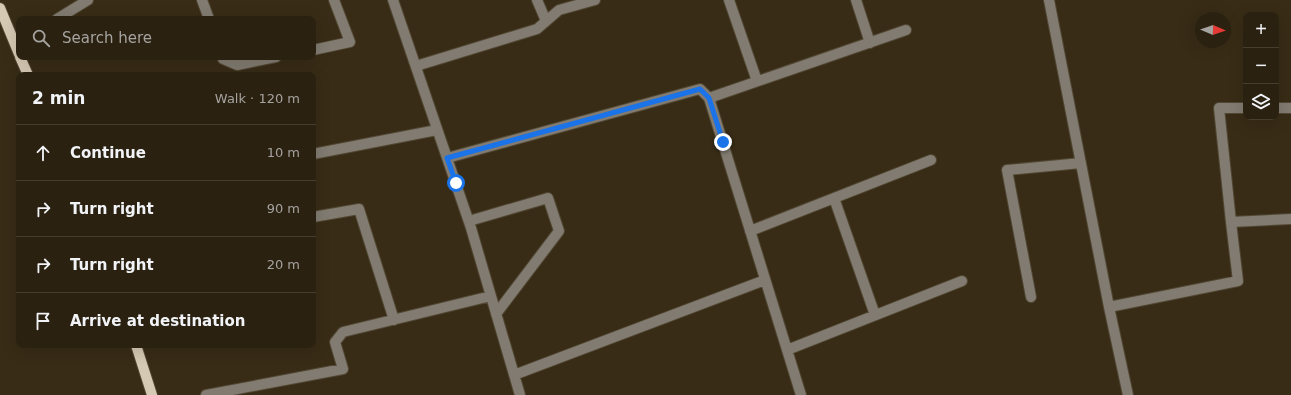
<!DOCTYPE html>
<html lang="en">
<head>
<meta charset="utf-8">
<style>
  :root { --surface:#2a2110; --page:#362e1e; --text:#f1f3f6; --muted:#a5a39f; --line:#463e30 }
  body { margin:0; font-family:"DejaVu Sans",sans-serif; background:var(--page); color:var(--text) }
  .controls { position:absolute; right:12px; top:12px; display:grid; overflow:hidden; border-radius:8px; box-shadow:0 4px 16px #0002 }
  .controls button { width:36px; height:36px; display:grid; place-items:center; padding:0; border:0; border-bottom:1px solid var(--line); background:var(--surface); color:var(--text); font:20px sans-serif }
  .compass { position:absolute; left:1195px; top:12px; width:36px; height:36px; border-radius:50%; background:var(--surface); box-shadow:0 4px 16px #0002; rotate:92deg }
  .stop { position:absolute; width:12px; height:12px; margin:-9px; border:3px solid #1a73e8; border-radius:50%; background:#fff }
  .stop.end { background:#1a73e8; border-color:#fff; box-shadow:0 1px 4px #0008 }
  .list { margin:0; padding:0; list-style:none }
  h2 { display:flex; justify-content:space-between; align-items:center; height:52px; margin:0; padding:0 16px; font-size:17px }
  h2 small { font-size:13px; font-weight:400; color:var(--muted) }
  .list li { display:grid; grid-template-columns:26px 1fr auto; gap:12px; align-items:center; box-sizing:border-box; height:56px; padding:0 16px; border-top:1px solid var(--line) }
  .list b { display:block; font-size:15px; white-space:nowrap }
  .list em { font-size:13px; font-style:normal; color:var(--muted) }
  .icon { flex:none; width:22px; height:22px; fill:none; stroke:currentColor; stroke-width:2; stroke-linecap:round; stroke-linejoin:round }
  .map { position:relative; flex:none; width:1291px; height:395px; overflow:hidden }
  .search { position:absolute; background:var(--surface); box-shadow:0 4px 16px #0002; left:16px; top:16px; width:300px; height:44px; display:flex; align-items:center; gap:10px; box-sizing:border-box; padding:0 14px; border-radius:8px; color:var(--muted); font-size:15px }
  .panel { position:absolute; background:var(--surface); box-shadow:0 4px 16px #0002; left:16px; top:72px; width:300px; height:276px; border-radius:8px }
  .map>svg:first-child { display:block }
</style>
</head>
<body>
<div class="map">
<svg width="1291" height="395" viewBox="0 0 1291 395">
  <rect width="100%" height="100%" fill="#382c16"/>
  <g fill="none" stroke-linecap="round" stroke-linejoin="round">
    <defs>
      <path id="minor" d="M 202,0 L 209,19
        M 393,0 L 471,228 L 520,395
        M 537,0 L 546,21
        M 729,0 L 757,81
        M 856,0 L 870,43
        M 1049,0 L 1109,307 L 1128,395
        M 57,19 L 88,0
        M 313,50 L 350,42 L 334,0
        M 223,57 L 223,59 L 237,65 L 276,57
        M 416,66 L 537,29 L 559,10 L 595,0
        M 709,98 L 906,30
        M 1276,108 L 1291,108
        M 313,154 L 437,130
        M 447,158 L 700,89 L 709,98 L 801,395
        M 834,198 L 875,315
        M 313,217 L 359,209 L 394,320
        M 469,221 L 548,198 L 559,231 L 496,314
        M 1231,222 L 1219,108 L 1246,108
        M 750,231 L 931,160
        M 1031,297 L 1007,170 L 1081,163
        M 1109,307 L 1238,281 L 1231,222 L 1291,219
        M 787,350 L 962,281
        M 514,375 L 765,280
        M 206,395 L 343,369 L 335,342 L 343,332 L 491,296"/>
      <path id="major" d="M 0,8 L 19,54
        M 20,57 L 28,75
        M 136,345 L 152,395"/>
    </defs>
    <use href="#minor" stroke="#524732" stroke-width="12"/>
    <use href="#major" stroke="#524732" stroke-width="12"/>
    <use href="#minor" stroke="#817b71" stroke-width="10"/>
    <use href="#major" stroke="#d6c9b3" stroke-width="10"/>
  </g>
  <g fill="none" stroke-linecap="round" stroke-linejoin="round">
    <path stroke="#1a73e8" stroke-width="5" d="M 456,183 L 447,158 L 700,89 L 709,98 L 723,142"/>
  </g>
</svg>
<div class="controls">
<button>+</button>
<button>−</button>
<button><svg class="icon" aria-label="layers" viewBox="0 0 24 24"><path d="M12 4l9 5-9 5-9-5zM3 14l9 5 9-5"/></svg></button>
</div>
<svg class="compass" viewBox="-18 -18 36 36"><path d="M0-13l5 13h-10z" fill="#e53935"/><path d="M0 13l5-13h-10z" fill="#a5a39f"/></svg>
<div class="stop" style="left:456px;top:183px"></div>
<div class="stop end" style="left:723px;top:142px"></div>
<div class="search"><svg class="icon" aria-label="search" viewBox="0 0 24 24"><circle cx="10" cy="10" r="6"/><path d="M15 15l6 6"/></svg>Search here</div>
<section class="panel">
<h2>2 min<small>Walk · 120 m</small></h2>
<ul class="list">
<li><svg class="icon" aria-label="ahead" viewBox="0 0 24 24"><path d="M12 20V5M6 11l6-6 6 6"/></svg><div><b>Continue</b></div><em>10 m</em></li>
<li><svg class="icon" aria-label="right" viewBox="0 0 24 24"><path d="M7 20v-9h11M14 6l5 5-5 5"/></svg><div><b>Turn right</b></div><em>90 m</em></li>
<li><svg class="icon" aria-label="right" viewBox="0 0 24 24"><path d="M7 20v-9h11M14 6l5 5-5 5"/></svg><div><b>Turn right</b></div><em>20 m</em></li>
<li><svg class="icon" aria-label="arrive" viewBox="0 0 24 24"><path d="M6 21V4h12l-3 4 3 4H6"/></svg><div><b>Arrive at destination</b></div></li>
</ul>
</section>
</div>
</body>
</html>
